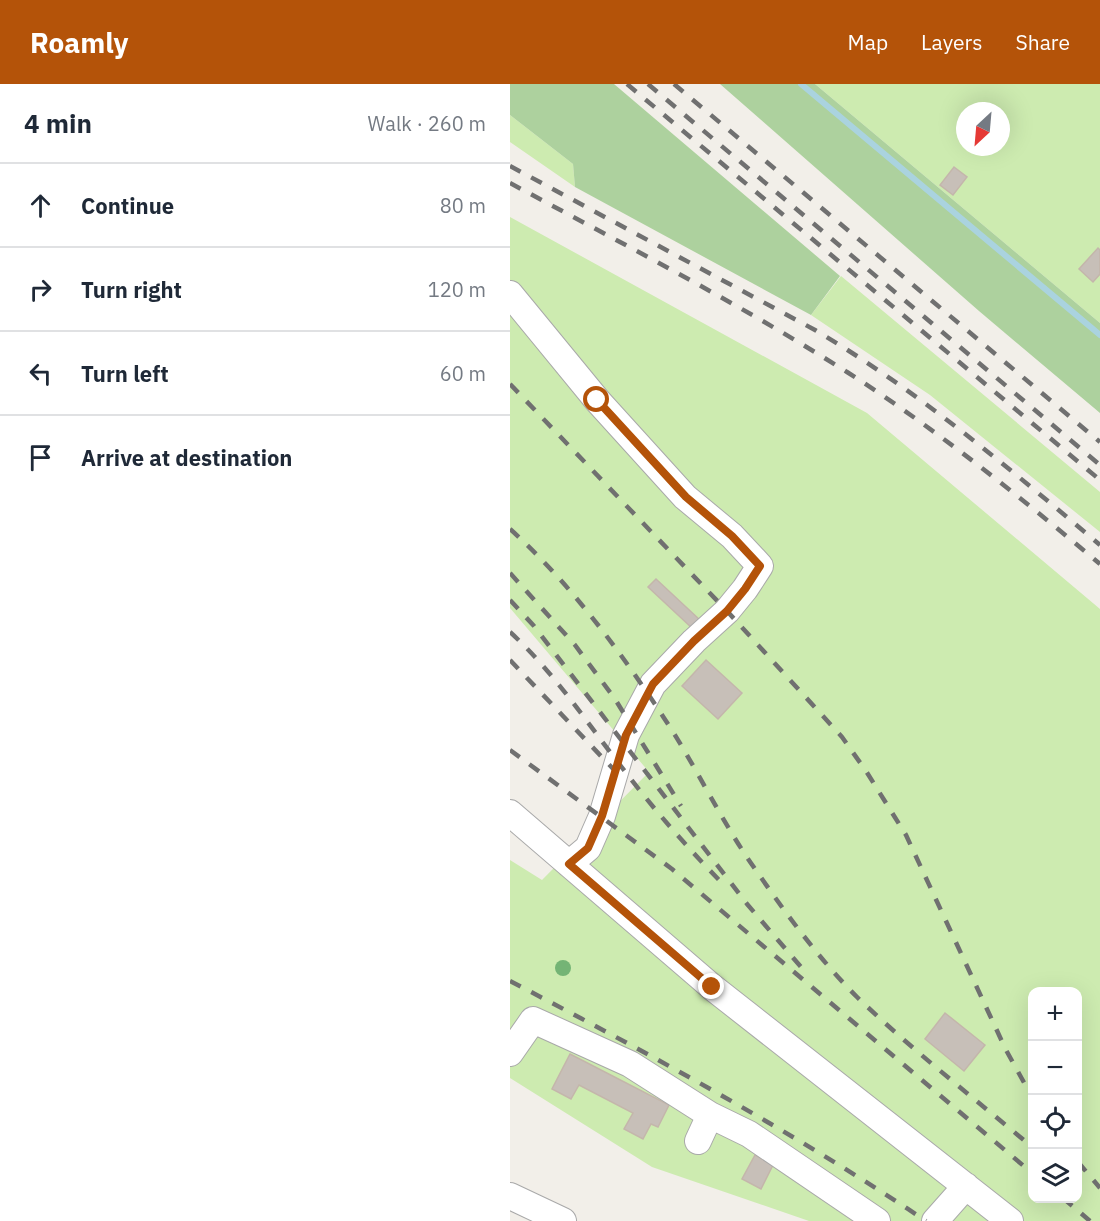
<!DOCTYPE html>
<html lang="en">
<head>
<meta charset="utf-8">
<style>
  :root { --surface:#fff; --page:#f2f2f3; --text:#1f2937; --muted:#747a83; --line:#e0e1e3; --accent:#b45309 }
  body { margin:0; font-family:"IBM Plex Sans",sans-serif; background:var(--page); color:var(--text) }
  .controls { position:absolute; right:18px; bottom:18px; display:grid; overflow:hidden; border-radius:12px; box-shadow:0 6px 24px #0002 }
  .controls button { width:54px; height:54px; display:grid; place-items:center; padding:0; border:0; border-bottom:2px solid var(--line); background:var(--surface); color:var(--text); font:30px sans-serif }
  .compass { position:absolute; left:446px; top:18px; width:54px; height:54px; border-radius:50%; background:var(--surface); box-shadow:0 6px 24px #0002; rotate:206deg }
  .stop { position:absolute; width:18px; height:18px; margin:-14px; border:4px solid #b45309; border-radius:50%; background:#fff }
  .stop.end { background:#b45309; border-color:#fff; box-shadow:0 2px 6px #0008 }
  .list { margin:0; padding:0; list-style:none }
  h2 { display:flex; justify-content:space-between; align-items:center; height:78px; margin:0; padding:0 24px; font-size:26px }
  h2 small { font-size:20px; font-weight:400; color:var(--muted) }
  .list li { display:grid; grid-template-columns:39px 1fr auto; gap:18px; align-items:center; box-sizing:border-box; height:84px; padding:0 24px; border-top:2px solid var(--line) }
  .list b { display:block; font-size:22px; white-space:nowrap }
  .list em { font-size:20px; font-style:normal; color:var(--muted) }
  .icon { flex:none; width:33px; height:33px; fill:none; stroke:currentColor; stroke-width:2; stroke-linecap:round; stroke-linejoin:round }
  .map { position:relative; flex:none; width:590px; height:1137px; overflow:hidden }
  header { display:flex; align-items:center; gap:36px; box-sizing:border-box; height:84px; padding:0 30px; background:var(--accent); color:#fff }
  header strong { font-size:28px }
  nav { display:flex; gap:33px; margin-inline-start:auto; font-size:21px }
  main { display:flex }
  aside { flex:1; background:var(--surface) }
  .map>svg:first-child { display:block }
</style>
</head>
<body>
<header>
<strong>Roamly</strong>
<nav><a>Map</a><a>Layers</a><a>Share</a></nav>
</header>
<main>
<aside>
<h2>4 min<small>Walk · 260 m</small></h2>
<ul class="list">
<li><svg class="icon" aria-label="ahead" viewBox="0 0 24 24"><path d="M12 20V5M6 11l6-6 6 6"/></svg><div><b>Continue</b></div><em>80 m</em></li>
<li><svg class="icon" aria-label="right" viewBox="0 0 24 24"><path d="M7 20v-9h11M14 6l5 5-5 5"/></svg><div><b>Turn right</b></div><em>120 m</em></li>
<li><svg class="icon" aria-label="left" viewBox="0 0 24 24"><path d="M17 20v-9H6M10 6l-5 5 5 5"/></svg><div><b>Turn left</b></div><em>60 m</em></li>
<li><svg class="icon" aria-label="arrive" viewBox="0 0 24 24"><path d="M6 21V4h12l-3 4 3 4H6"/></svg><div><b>Arrive at destination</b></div></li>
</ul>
</aside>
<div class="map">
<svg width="590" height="1137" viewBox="0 0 590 1137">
  <rect width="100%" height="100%" fill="#f2efe9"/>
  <path fill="#cdebb0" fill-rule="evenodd" d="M 305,0 L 590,0 L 590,239 ZM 455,27 L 491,27 L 491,63 L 455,63 Z
    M 0,31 L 63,80 L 65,103 L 0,58 Z
    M 0,133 L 357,329 L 590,525 L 590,1137 L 299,1137 L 142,1083 L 0,994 L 0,776 L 32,796 L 139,688 L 0,524 ZM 522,908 L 568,908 L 568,1114 L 522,1114 Z
    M 331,192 L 590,408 L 590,448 L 420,311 L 301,231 Z"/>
  <path fill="#add19e" d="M 0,0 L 104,0 L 330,192 L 301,231 L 65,103 L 63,80 L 0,31 Z
    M 210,0 L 305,0 L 590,239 L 590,329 L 469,227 Z"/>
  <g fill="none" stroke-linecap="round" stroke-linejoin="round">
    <path stroke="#aad3df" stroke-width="6" d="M 291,0 L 590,251"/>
  </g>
  <path fill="#c7bfb8" stroke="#c4b6ab" stroke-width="1.5" d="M 444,83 L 457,93 L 443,111 L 430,101 Z
    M 588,164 L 590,166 L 590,190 L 583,198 L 569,185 Z
    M 146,495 L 191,537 L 183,545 L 138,503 Z
    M 196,576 L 232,609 L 208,635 L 172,602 Z
    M 435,929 L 475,961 L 454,987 L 415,955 Z
    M 60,970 L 159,1021 L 148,1043 L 141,1040 L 133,1055 L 114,1045 L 123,1029 L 69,1001 L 61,1015 L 42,1005 Z
    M 245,1071 L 263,1081 L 251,1105 L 232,1095 Z"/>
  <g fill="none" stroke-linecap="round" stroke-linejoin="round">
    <defs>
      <path id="minor" d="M 0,210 L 87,316 L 175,413 L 222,452 L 250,482 L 235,505 L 217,527 L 184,557 L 143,600 L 116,651 L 92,732 L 78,764 L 59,780
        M 0,729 L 202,903 L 500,1137
        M 0,969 L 23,936 L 120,980 L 200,1031
        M 188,1057 L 200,1031 L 239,1050 L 367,1137
        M 0,1112 L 53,1137
        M 425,1137 L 456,1102"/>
    </defs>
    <use href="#minor" stroke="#a9a9a9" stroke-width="28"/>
    <use href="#minor" stroke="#fff" stroke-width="26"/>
    <path stroke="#707070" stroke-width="4.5" stroke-dasharray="12 12" stroke-linecap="butt" d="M 117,0 L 590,396
      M 138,0 L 590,381
      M 164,0 L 590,358
      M 0,82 L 305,246 C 408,307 499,384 590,461
      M 0,99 C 113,160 228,219 337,288 C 426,345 509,412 590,480
      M 0,300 L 217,527 L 332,653 L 356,687 L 396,751 L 496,966 L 522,1013
      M 0,445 C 59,498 111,568 154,634 C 186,682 210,735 243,782 C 274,827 308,874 347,913 C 402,966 464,1014 522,1063
      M 0,489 L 65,561 L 105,615 L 171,722
      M 0,516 L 24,542 L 237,820 L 297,890
      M 0,548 C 46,590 79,642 117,690 C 146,728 178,764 211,798
      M 0,576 L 107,689
      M 0,666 L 162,785 L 522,1089
      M 0,897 C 142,971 283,1048 416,1137
      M 568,1078 L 590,1104
      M 553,1114 L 580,1137"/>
  </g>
  <circle fill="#74b475" cx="53" cy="884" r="8"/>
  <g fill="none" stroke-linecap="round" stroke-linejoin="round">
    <path stroke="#b45309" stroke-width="8" d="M 87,316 L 176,413 L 222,452 L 250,482 L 235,505 L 217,527 L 184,557 L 143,600 L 116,651 L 92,732 L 78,764 L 59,780 L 202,903"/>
  </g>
</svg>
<div class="controls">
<button>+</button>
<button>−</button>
<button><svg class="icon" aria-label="locate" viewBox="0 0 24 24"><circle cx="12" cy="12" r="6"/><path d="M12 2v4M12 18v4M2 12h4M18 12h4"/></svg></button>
<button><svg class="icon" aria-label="layers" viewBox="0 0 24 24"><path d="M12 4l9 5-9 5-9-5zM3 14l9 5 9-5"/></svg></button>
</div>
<svg class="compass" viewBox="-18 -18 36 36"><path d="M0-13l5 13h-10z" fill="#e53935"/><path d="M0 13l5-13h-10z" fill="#747a83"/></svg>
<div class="stop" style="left:87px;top:316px"></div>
<div class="stop end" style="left:202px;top:903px"></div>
</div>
</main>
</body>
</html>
